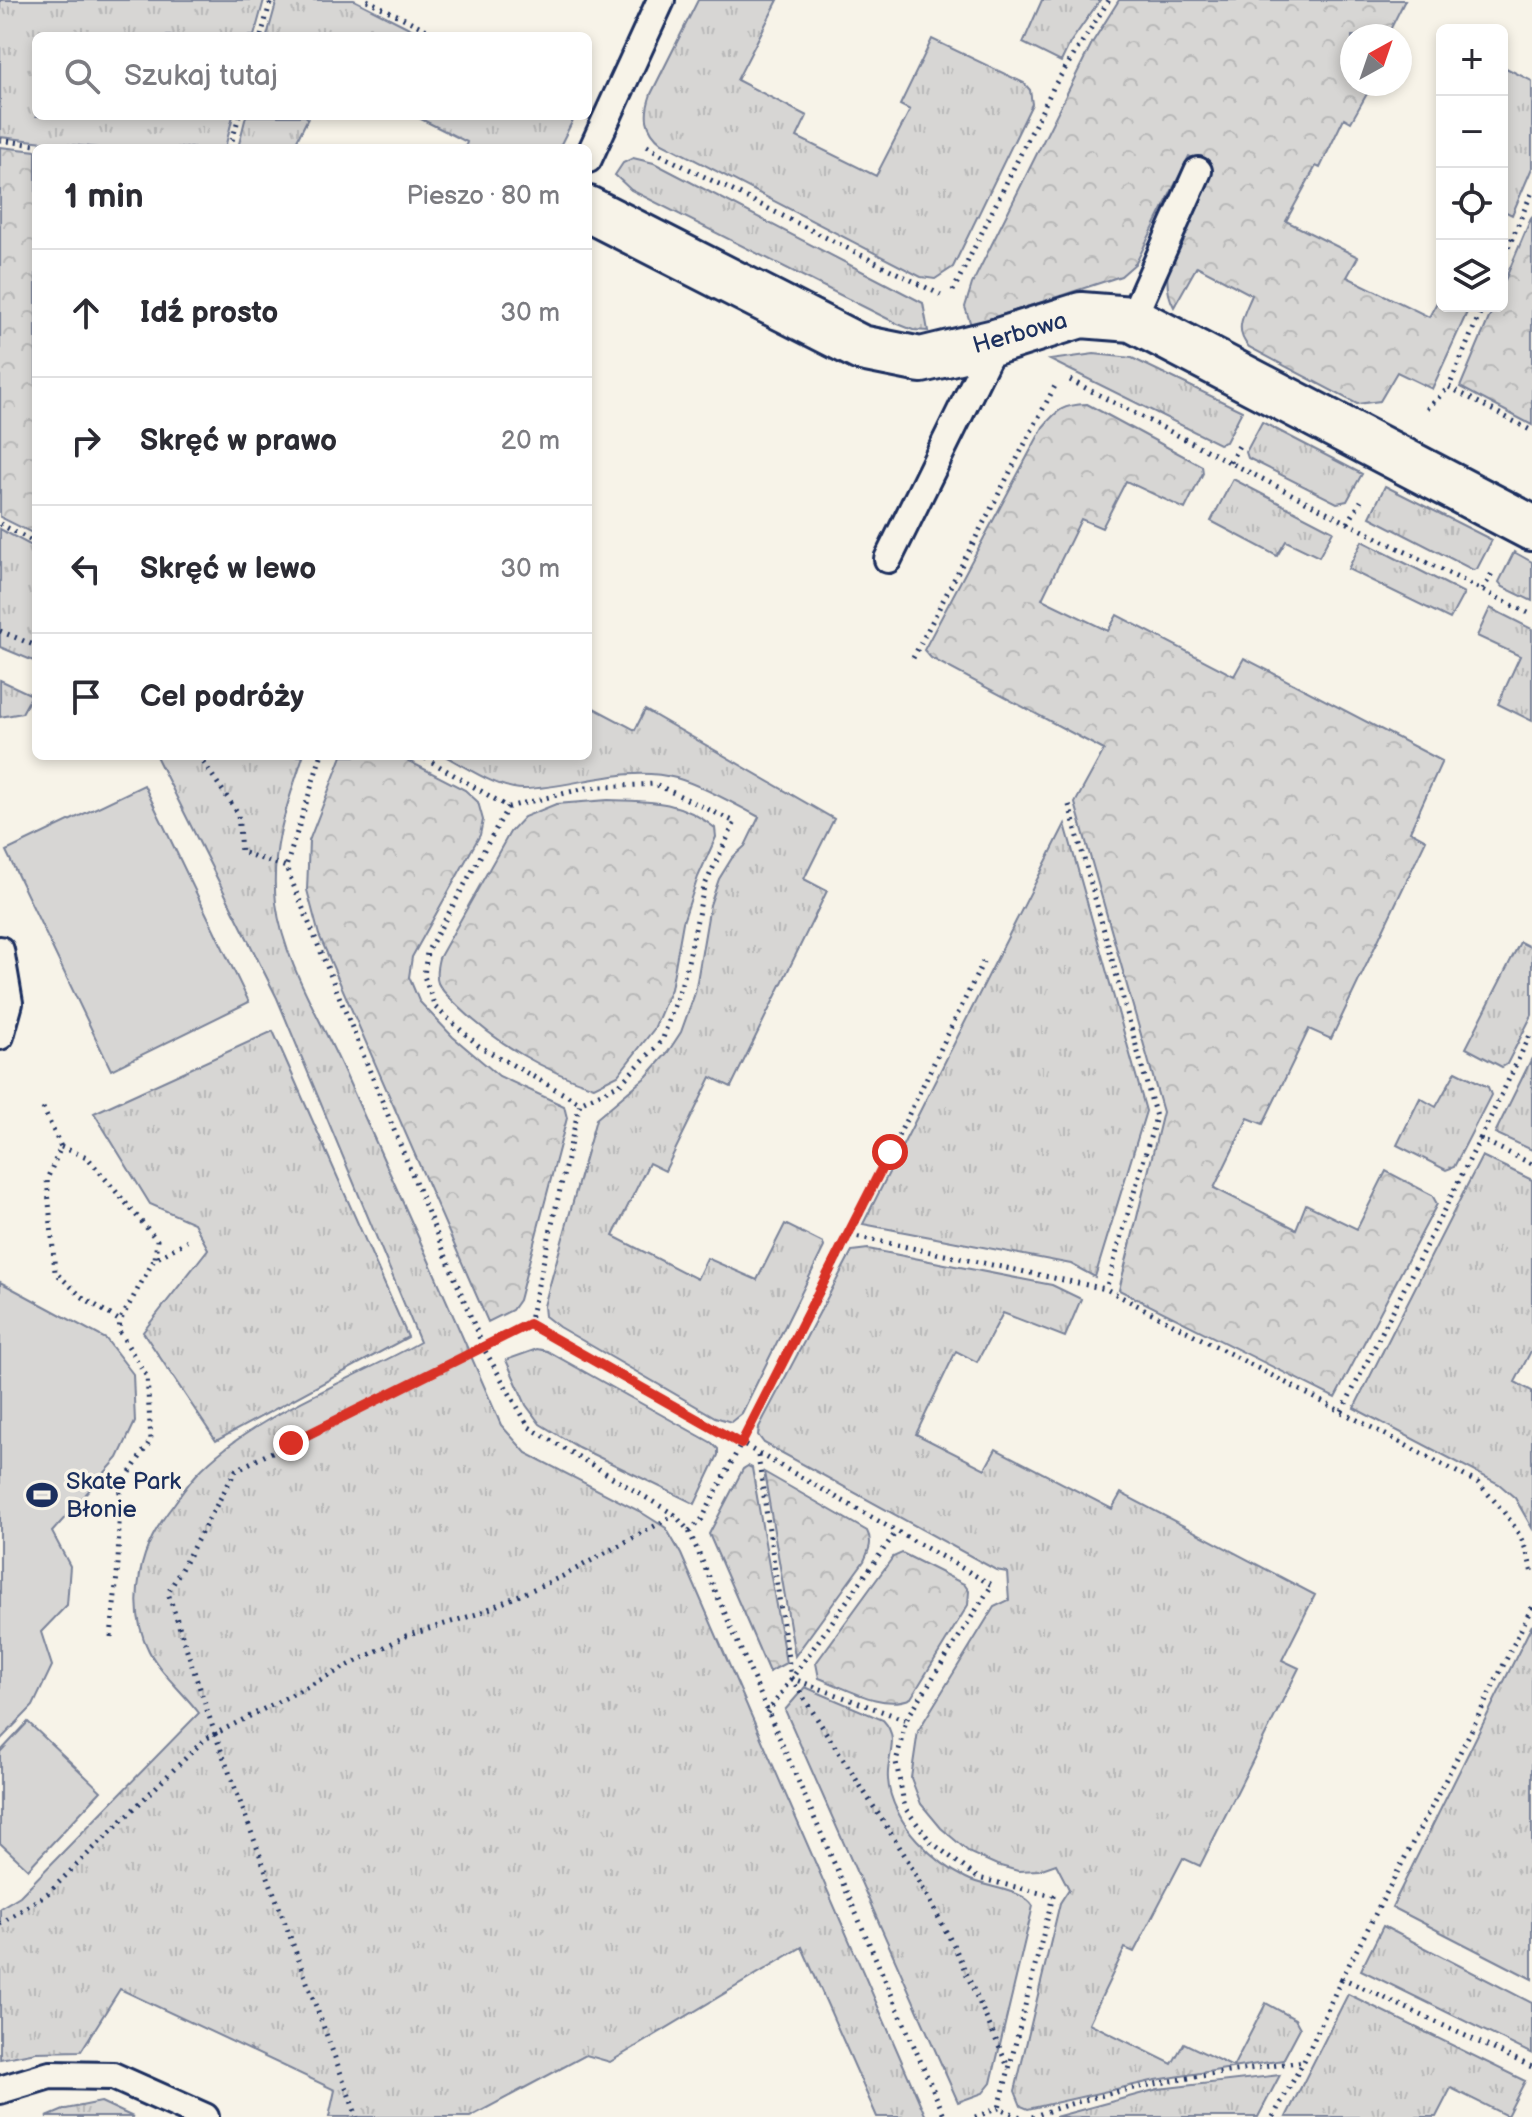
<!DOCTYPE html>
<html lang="pl">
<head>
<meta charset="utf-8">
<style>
  :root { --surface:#fff; --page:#f2f2f3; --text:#2b2b33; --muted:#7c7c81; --line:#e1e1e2 }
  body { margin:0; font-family:"Balsamiq Sans",sans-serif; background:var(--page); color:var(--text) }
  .controls { position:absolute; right:24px; top:24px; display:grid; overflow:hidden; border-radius:12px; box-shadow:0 4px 12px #0003 }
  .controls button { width:72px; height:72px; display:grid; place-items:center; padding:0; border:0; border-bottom:2px solid var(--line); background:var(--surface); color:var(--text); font:40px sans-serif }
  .compass { position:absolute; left:1340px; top:24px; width:72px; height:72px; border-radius:50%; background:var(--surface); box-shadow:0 4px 12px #0003; rotate:40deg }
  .stop { position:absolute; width:24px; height:24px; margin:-18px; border:6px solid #d93025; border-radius:50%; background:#fff }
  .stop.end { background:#d93025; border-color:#fff; box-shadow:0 2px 8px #0008 }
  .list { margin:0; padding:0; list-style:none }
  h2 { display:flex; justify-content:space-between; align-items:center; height:104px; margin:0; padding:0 32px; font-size:34px }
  h2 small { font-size:26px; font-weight:400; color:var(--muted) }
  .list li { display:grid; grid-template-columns:52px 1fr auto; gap:24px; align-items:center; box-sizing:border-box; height:128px; padding:0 32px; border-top:2px solid var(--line) }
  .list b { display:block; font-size:30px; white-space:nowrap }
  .list em { font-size:26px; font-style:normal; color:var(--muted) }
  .icon { flex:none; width:44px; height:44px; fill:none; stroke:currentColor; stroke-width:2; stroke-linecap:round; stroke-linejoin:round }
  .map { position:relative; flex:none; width:1532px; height:2117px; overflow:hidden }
  .search { position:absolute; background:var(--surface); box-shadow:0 4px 12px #0003; left:32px; top:32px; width:560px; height:88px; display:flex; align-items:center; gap:20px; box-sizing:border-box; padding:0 28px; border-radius:12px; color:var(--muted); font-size:30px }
  .panel { position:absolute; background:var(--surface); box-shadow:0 4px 12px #0003; left:32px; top:144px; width:560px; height:616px; border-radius:12px }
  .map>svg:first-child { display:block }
</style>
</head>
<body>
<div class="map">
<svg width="1532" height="2117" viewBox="0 0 1532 2117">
  <defs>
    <pattern id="grass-tufts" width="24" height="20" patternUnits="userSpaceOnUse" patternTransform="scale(2)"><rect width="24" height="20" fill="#d7d6d4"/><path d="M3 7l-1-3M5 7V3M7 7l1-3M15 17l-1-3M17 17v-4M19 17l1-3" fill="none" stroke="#b8b8b8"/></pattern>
    <pattern id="forest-crowns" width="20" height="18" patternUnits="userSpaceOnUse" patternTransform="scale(2)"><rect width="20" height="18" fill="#d7d6d4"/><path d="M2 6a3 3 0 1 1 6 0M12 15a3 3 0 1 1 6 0" fill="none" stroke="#b8b8b8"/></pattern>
  </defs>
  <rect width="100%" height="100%" fill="#f7f3e8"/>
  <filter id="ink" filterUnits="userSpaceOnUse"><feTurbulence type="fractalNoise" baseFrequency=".0125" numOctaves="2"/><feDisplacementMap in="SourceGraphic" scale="16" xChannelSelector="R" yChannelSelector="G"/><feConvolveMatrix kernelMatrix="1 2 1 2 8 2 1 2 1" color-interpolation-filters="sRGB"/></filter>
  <g filter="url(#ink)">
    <path fill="url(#grass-tufts)" stroke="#798299" stroke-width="2" d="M 0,0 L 264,0 L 254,36 L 36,36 L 36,116 L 233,116 L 225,148 L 98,148 L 0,137 Z
      M 277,0 L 354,0 L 425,36 L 267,36 Z
      M 698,0 L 778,0 L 737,80 L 807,116 L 797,137 L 876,176 L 910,110 L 900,105 L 932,39 L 1024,83 L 1030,90 L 1032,104 L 953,267 L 935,279 L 921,277 L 662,143 C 644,129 644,114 651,94 Z
      M 1042,0 L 1100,0 L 1070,43 L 1061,62 L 1023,43 Z
      M 1502,66 L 1532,81 L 1532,168 L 1512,215 L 1502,210 Z
      M 246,116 L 305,116 L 308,118 L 293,148 L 238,148 Z
      M 415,116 L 575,116 L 559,148 L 465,148 L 467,142 Z
      M 633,158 L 654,163 L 923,303 L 928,331 L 913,330 L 898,324 L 631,190 L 615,175 L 623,163 Z
      M 1094,354 L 1132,358 L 1242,411 L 1226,442 L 1219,444 L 1050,360 Z
      M 1262,422 L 1362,474 L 1347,501 L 1337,503 L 1248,458 L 1246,452 Z
      M 1233,479 L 1333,531 L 1319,557 L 1286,541 L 1277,556 L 1211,521 Z
      M 1385,486 L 1492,540 L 1477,569 L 1473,570 L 1370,517 Z
      M 0,529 L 36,548 L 36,662 L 0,647 Z
      M 1362,541 L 1464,593 L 1450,619 L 1348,569 Z
      M 1514,552 L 1532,562 L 1532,601 L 1503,587 L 1499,582 Z
      M 1490,608 L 1532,629 L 1532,721 L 1498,704 L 1520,656 L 1477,636 Z
      M 0,680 L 32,695 L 22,713 L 0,717 Z
      M 588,705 L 635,730 L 645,710 L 834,819 L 804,879 L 827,891 L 731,1087 L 711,1077 L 665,1171 L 649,1163 L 613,1236 L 697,1279 L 707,1258 L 757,1280 L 785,1224 L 823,1243 L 824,1247 L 742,1413 L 731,1422 L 715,1417 L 559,1327 L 545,1316 L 544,1306 L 596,1119 L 647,1076 L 668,1052 L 681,1032 L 695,993 L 710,905 L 719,879 L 732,858 L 745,846 L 759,817 C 739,806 698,784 676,778 C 625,764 574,788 524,789 C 497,789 468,768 445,756 L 588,756 Z
      M 156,756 L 303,756 C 287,805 270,850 276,903 C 284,963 320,1017 344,1071 C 397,1189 450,1307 501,1425 L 526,1453 L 639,1511 L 666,1528 L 681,1554 L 926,2117 L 877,2117 L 802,1947 L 610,2062 L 586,2055 L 470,2117 L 329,2117 L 335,2090 L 120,1989 L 81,2051 L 36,2052 L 0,2059 L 0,1908 L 20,1896 L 199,1713 C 183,1692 161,1674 149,1651 C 137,1628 135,1600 140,1574 C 145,1546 157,1526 174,1504 C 181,1494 188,1484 196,1475 C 250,1416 351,1381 420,1342 L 277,998 Z
      M 1065,824 L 1146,1111 L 1095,1277 L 1071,1264 L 863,1224 Z
      M 1520,942 L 1532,948 L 1532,1015 L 1507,1064 L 1502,1067 L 1466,1048 Z
      M 273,1031 L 408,1337 L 216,1441 L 143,1332 L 208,1249 L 194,1223 L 150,1204 L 94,1113 Z
      M 1532,1058 L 1532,1150 L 1495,1133 Z
      M 1456,1071 L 1488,1087 L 1491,1095 L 1454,1167 L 1446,1170 L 1397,1145 L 1420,1098 L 1436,1107 Z
      M 1482,1156 L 1532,1180 L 1532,1349 L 1515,1382 L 1532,1391 L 1532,1528 L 1515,1498 L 1499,1484 L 1354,1408 Z
      M 868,1249 L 1052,1285 L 1081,1299 L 1065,1337 L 1003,1313 L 977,1362 L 956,1351 L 916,1434 L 985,1469 L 996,1449 L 1112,1509 L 1121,1493 L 1315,1595 L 1282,1660 L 1299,1668 L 1200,1866 L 1183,1858 L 1134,1952 L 1125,1948 L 1089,2023 L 1172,2064 L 1184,2043 L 1233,2067 L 1266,2003 L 1295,2019 L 1300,2028 L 1283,2060 L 1156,2080 L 1028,2109 L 1021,2106 L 1015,2091 L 1060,1903 L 1069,1889 L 1056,1864 L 1039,1870 L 1018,1871 L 997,1865 L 970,1853 L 941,1828 L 921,1804 L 911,1778 L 918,1731 L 994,1607 L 1009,1600 L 1007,1572 L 996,1570 L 764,1443 L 758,1435 L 759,1427 L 852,1251 Z
      M 537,1349 L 547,1351 L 712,1443 L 718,1449 L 718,1455 L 695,1504 L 578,1447 L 540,1424 L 526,1405 L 506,1360 Z
      M 1532,1625 L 1532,1979 L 1392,1907 Z
      M 805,1687 L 883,1720 C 901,1739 886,1757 888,1779 C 889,1800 903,1825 917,1840 C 930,1854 949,1870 966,1878 C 985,1888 1023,1889 1033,1906 L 991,2083 L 983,2093 L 958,2102 L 785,1710 Z
      M 1383,1926 L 1532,2003 L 1532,2054 L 1361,1970 Z
      M 1348,1994 L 1525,2081 L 1507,2116 L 1451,2088 L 1436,2117 L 1286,2117 Z
      M 1280,2075 L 1258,2117 L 1055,2117 L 1158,2089 Z
      M 101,2102 L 133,2117 L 47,2117 L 66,2109 Z"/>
    <path fill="url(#forest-crowns)" stroke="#798299" stroke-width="2" d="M 1119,0 L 1405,0 L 1387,36 L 1352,36 L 1352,84 L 1372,85 L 1351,122 L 1344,118 L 1320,168 L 1316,166 L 1286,221 L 1358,257 L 1347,277 L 1429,317 L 1442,293 L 1442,306 L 1470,306 L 1432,389 L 1397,372 L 1380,401 L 1357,404 L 1249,347 C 1233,330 1244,314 1252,295 L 1197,266 L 1174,307 C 1151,266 1193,206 1211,167 L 1189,156 L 1136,263 L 1121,276 L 971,325 L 965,307 L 972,284 L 1092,43 Z
      M 0,147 L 36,151 L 36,535 L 0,517 Z
      M 1532,216 L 1532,425 L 1460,387 L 1494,306 L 1502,306 L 1502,287 Z
      M 1087,404 L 1202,466 L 1203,473 L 1185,509 L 1126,481 L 1102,528 L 1081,519 L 1042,599 L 1108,631 L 1117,615 L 1234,676 L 1244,658 L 1442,761 L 1410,831 L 1426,840 L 1331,1039 L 1309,1029 L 1263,1124 L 1248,1118 L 1214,1188 L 1296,1229 L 1306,1204 L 1357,1229 L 1386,1171 L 1432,1195 L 1437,1204 L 1335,1398 L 1119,1290 L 1163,1112 L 1075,803 L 1104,750 L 931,658 L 924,650 L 1043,427 C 1058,409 1063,405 1087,404 Z
      M 342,756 L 399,756 L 465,790 L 478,802 L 483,820 L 480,835 L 412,957 L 409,977 L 419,1001 L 453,1037 L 499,1076 L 564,1106 L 567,1118 L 519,1300 L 512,1310 L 488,1322 L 319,935 L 307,890 L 309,841 Z
      M 608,800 C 651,801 681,800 715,828 L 716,837 L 698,877 L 683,922 L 671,989 L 654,1029 L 618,1075 L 594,1087 C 544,1071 496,1043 459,1007 C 452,1000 442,992 438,983 C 435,975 437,966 439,958 L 510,832 L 524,817 L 556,804 Z
      M 748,1466 L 752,1468 L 786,1663 L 769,1672 L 709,1534 L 743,1469 Z
      M 764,1472 L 867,1531 C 873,1542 869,1550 864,1561 L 795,1656 Z
      M 902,1553 L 964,1584 L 969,1591 L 968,1605 L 911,1698 C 883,1711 846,1688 819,1678 L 816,1663 L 893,1557 Z"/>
    <path fill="#d7d6d4" stroke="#798299" stroke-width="2" d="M 144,785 L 249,1002 L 111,1070 L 6,851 Z
      M 0,1282 L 106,1339 L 133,1374 L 135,1422 L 118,1458 L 52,1532 L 70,1566 L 67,1605 L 41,1632 L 52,1666 L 33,1706 L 0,1740 Z
      M 28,1722 L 101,1791 L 28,1869 L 0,1843 L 0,1752 Z"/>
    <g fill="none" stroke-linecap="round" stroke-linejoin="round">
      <defs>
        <path id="service" d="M 588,159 L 661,0
          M 1132,319 L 1198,171
          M 888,559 L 995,342
          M 0,950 L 9,1003 L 0,1036
          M 0,2090 L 50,2075 L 113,2076 L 205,2117"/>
        <path id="minor" d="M 588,209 L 861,348 L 921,360 L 995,342 L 1081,315 L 1132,319 L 1532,528"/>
      </defs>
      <use href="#service" stroke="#1b2f5e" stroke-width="32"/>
      <use href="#minor" stroke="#1b2f5e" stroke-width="50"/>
      <path stroke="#1b2f5e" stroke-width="5" stroke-dasharray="2 6" stroke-linecap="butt" d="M 367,0 L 439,36
        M 261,36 L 271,0
        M 0,140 L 56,148
        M 647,146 L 665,157 L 941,295
        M 230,148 L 239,116
        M 1502,262 L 1532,192
        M 953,291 L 1054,86 L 1109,0
        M 1483,306 L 1449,387 L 1532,431
        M 1070,380 L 1348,523 L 1532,615
        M 1427,409 L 1449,387
        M 1230,462 L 1241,442
        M 1348,523 L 1361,501
        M 0,524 L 36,543
        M 1483,590 L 1492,573
        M 0,631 L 36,646
        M 913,658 L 1055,386
        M 199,756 L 238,813 L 241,852 L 286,867
        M 321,756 L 286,867 L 484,1349 L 529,1427 L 675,1515 L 689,1531 L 945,2117
        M 1069,805 L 1156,1117 L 1106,1289
        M 508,807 L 427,952 L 424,976 L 435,1007 L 479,1046 L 580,1103
        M 43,1108 L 61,1147 L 47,1179 L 55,1272 L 81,1296 L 120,1321 L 154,1260 L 187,1241
        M 1480,1139 L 1532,1031
        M 61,1147 L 87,1157 L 157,1240 L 155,1259
        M 850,1235 L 1106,1289 L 1478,1483 C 1505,1512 1527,1535 1532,1576
        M 529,1324 L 992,1585 L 906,1720 L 896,1762 L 905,1808 L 931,1842 L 978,1878 L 1053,1896 L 999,2108 L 1021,2117
        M 1342,1411 L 1480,1139 L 1532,1164
        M 758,1456 L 791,1678 L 906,1720
        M 689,1531 L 702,1519 L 850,1235 L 984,960
        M 1532,1607 L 1471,1731 L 1342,1978 L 1532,2067
        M 111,1637 L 118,1564 L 120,1488 L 151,1440 L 147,1377 L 119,1331 L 120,1321
        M 791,1678 L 906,1857 L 955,1948 L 1009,2069
        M 767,1713 L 896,1532
        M 215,1734 L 357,2117
        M 213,1735 L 406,1636 L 477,1614 L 563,1576 L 675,1515
        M 0,1924 L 48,1893 L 205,1739 L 215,1734 L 168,1593 L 236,1470 L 529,1324 L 580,1103 L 620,1084 L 662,1041 L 686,971 L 704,887 L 735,822 L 655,784 L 586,788 L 508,807 L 422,756
        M 975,2117 L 999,2108
        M 1032,2117 C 1119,2084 1213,2075 1304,2061
        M 1273,2117 L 1304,2061 L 1342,1978"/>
      <use href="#service" stroke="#f7f3e8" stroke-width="26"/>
      <use href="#minor" stroke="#f7f3e8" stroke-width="44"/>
    </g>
  </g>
  <g fill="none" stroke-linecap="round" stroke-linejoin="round" filter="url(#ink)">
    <path stroke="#d93025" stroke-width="10" d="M 291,1443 L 529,1324 L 741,1444 L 890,1152"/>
  </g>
  <defs>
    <symbol id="stadium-bare" viewBox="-9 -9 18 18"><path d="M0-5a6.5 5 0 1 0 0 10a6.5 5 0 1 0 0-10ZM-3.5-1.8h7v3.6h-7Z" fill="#1b2f5e" stroke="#f7f3e8" stroke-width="2.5" paint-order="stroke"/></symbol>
  </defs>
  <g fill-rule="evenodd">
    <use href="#stadium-bare" x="20" y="1473" width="44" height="44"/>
  </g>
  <g text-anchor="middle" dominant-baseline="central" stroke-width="7" stroke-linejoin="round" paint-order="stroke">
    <g font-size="24" fill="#1b2f5e" stroke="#f7f3e8">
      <text transform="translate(1020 333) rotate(-16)">Herbowa</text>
    </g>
    <g font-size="24" fill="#1b2f5e" stroke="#f7f3e8" text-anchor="start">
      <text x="66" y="1481">Skate Park<tspan x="66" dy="28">Błonie</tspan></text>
    </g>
  </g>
</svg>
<div class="controls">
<button>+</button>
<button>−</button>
<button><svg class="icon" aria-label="locate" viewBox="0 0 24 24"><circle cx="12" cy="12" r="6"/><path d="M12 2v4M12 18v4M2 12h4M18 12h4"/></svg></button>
<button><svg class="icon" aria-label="layers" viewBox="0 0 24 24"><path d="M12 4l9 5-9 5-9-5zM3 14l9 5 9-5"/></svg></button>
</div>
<svg class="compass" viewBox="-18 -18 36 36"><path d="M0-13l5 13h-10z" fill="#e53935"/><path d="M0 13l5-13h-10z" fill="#7c7c81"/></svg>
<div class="stop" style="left:890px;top:1152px"></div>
<div class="stop end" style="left:291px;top:1443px"></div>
<div class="search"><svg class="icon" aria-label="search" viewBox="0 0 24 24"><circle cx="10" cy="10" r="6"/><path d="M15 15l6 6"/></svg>Szukaj tutaj</div>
<section class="panel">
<h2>1 min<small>Pieszo · 80 m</small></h2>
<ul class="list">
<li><svg class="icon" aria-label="ahead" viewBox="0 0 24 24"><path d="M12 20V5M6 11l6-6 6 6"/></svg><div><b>Idź prosto</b></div><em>30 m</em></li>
<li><svg class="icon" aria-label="right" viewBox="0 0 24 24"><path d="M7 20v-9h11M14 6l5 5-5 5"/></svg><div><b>Skręć w prawo</b></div><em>20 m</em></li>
<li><svg class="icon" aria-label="left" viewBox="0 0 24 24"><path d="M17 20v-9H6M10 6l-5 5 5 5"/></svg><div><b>Skręć w lewo</b></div><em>30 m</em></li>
<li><svg class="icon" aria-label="arrive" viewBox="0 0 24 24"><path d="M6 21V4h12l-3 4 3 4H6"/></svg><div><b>Cel podróży</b></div></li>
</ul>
</section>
</div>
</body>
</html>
